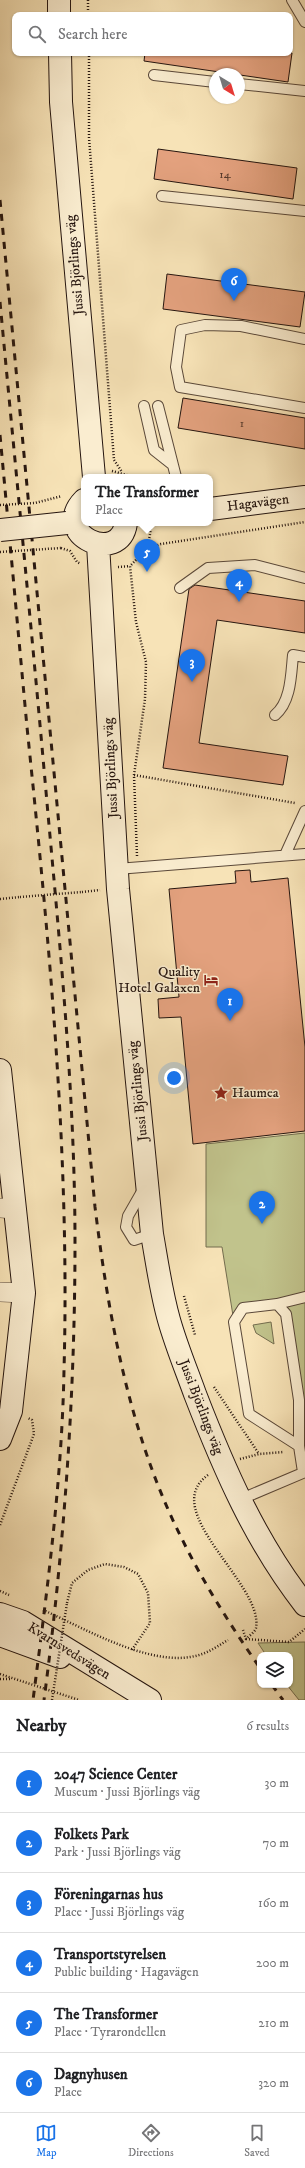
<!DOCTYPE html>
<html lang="en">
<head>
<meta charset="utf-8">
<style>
  :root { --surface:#fff; --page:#f2f2f2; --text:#202124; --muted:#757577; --line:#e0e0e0; --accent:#1a73e8 }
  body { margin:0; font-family:"IM FELL DW Pica",serif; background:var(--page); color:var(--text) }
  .controls { position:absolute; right:12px; bottom:12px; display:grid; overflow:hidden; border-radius:8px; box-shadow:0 1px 3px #0004 }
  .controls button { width:36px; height:36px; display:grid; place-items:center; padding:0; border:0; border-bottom:1px solid var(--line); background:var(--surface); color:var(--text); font:20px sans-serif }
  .compass { position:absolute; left:209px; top:68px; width:36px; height:36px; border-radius:50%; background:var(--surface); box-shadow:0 1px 3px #0004; rotate:142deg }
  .you { position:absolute; left:174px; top:1078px; width:14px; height:14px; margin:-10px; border:3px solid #fff; border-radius:50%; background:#1a73e8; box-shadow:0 0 0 6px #1a73e833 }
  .badge { display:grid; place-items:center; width:26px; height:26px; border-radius:50%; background:var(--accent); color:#fff; font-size:13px; font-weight:700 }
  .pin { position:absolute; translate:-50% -33px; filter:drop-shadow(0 1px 2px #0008) }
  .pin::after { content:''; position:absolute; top:21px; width:14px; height:12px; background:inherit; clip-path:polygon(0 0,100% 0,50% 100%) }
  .popup { position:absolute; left:81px; top:474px; width:132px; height:52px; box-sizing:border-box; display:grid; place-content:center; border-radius:8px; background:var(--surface); filter:drop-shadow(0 1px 3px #0005); font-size:13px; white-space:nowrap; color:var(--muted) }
  .popup b { font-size:15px; color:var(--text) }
  .popup::after { content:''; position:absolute; left:50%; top:100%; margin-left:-8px; border:8px solid transparent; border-top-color:var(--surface) }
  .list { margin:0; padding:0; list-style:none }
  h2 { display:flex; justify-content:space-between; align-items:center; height:52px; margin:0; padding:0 16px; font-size:17px }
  h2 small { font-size:13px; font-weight:400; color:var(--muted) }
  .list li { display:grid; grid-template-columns:26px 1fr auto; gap:12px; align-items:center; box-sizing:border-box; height:60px; padding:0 16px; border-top:1px solid var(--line) }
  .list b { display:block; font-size:15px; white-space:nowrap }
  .list p { margin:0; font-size:13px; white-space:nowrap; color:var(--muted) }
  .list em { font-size:13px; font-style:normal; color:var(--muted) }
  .icon { flex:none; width:22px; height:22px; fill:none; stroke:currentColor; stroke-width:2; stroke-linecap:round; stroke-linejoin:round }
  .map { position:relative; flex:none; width:305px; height:1700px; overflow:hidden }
  .search { position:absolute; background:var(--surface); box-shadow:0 1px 3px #0004; left:12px; right:12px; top:12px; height:44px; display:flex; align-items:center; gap:10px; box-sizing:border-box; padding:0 14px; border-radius:8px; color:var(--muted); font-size:15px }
  .sheet { height:412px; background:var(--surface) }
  nav { display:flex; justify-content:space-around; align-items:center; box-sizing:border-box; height:56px; border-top:1px solid var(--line); background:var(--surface); font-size:11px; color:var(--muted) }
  nav a { display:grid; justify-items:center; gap:2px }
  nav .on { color:var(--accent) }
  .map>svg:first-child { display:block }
</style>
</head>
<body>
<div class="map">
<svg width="305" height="1700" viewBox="0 0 305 1700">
  <rect width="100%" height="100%" fill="#f7e3b7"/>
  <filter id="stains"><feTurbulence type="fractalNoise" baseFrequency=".005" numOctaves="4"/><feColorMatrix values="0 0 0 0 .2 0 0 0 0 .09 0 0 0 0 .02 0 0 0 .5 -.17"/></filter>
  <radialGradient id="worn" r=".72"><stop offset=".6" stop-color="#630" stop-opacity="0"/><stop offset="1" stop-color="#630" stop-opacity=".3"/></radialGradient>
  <path fill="#c1c38c" stroke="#736c4e" d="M 305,1133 L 305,1449 L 299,1450 L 286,1314 L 277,1304 L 243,1308 L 234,1322 L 222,1247 L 206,1247 L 206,1144 Z
    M 271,1322 L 274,1344 L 256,1333 L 253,1325 Z
    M 305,1642 L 305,1700 L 299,1700 L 287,1685 L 290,1685 L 290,1655 L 266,1655 L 258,1643 Z"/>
  <path fill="#e3a17e" stroke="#25150f" d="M 145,53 L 292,53 L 288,82 L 144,61 Z
    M 158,149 L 297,168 L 293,199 L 154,179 Z
    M 167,274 L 305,292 L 300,327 L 163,309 Z
    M 183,398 L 305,418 L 305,449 L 178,428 Z
    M 195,585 L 305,601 L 305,633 L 217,620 L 199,743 L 288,756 L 283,785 L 163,768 L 189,589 Z
    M 250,870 L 251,882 L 288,878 L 305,1047 L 305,1131 L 193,1144 L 181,1017 L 159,1018 L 158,999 L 179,997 L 169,889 L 236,883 L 235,871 Z"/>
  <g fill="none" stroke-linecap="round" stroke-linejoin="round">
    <defs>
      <path id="lane" d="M 292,0 L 305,22
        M 154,75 L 215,82
        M 239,84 L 305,91
        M 162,196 L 305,211
        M 305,339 L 241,326 L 205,325 L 181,330 L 176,367 L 180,387 L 305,408
        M 144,406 L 154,450 L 173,465
        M 158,406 L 176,477
        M 180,588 L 208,568 L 255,565 L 305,578
        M 275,715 C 291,702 291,675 293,655 L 305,657
        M 285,855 L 305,811
        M 117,869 L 305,854
        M 144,1188 L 128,1216 L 126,1227 L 134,1240 L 152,1234
        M 277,1304 L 305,1297
        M 299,1446 L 249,1414 L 234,1322 L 243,1308 L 277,1304 L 286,1314 L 299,1400 L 299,1446 L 303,1472
        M 239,1500 L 305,1472"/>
      <path id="street" d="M 0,1208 L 15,1209
        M 0,1292 L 24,1293"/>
      <path id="secondary" d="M 59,0 L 59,15
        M 60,53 L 61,102 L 94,477
        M 84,500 C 50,535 120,566 126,523
        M 210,509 L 305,497
        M 98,544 L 118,889 L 152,1234 C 157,1262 161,1292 169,1320 C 176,1345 186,1369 195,1394 C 224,1469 255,1541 305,1605
        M 0,1070 L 24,1293 L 11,1411 L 0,1439
        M 0,1614 L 23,1622 L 150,1700
        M 0,1635 L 60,1657"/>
    </defs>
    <use href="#lane" stroke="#5a4839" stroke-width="12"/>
    <use href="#street" stroke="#5a4839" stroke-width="20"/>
    <use href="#secondary" stroke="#25150f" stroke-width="24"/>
    <path stroke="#25150f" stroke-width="2.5" stroke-dasharray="1 2" stroke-linecap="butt" d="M 88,0 L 88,15
      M 89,53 L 89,138 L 114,460 L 122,472
      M 112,471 L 134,477
      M 61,548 L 70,551 L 77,562 L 81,564
      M 146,549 L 161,544 L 305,522
      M 118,567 L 130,566
      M 134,775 L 295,803
      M 137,856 L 134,775 L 145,699 L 146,662 L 136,622 L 130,566 C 146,550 150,545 151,523
      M 82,892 L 100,890
      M 0,899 L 20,897
      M 184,1296 L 195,1335
      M 214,1387 L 259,1454
      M 240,1459 L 259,1454 L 283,1452
      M 208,1475 C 157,1511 264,1584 256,1628 C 255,1632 249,1636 246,1639 L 243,1630
      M 0,1525 L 34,1434 L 32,1420 L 28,1418
      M 0,1591 L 9,1595
      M 67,1603 L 72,1583 L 88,1570 L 105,1564 L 124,1567 L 138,1574 L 148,1593 L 150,1623 L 132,1650
      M 43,1610 C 87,1629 160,1674 207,1652 C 214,1649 221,1644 228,1640
      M 246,1639 L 289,1642 L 305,1629
      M 0,1674 L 79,1700
      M 0,1679 L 12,1679"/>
    <use href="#lane" stroke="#faedd0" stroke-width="10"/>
    <use href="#street" stroke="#faedd0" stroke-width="19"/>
    <use href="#secondary" stroke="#faedd0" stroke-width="22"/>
    <path stroke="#25150f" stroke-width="3" stroke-dasharray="7 7" stroke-linecap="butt" d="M 0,200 L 95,1207 C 109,1320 130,1436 182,1539 C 204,1584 231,1626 260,1668
      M 0,302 C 16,473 33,643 48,814 C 61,957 75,1100 75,1243 C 75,1396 64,1548 44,1700
      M 0,435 C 9,532 18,630 27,727 C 49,941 70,1154 64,1370 C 62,1480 47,1591 33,1700
      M 272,1685 L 283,1700"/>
    <defs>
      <path id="secondary-bridge" d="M 0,530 L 67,523"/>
    </defs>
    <use href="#secondary-bridge" stroke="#25150f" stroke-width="24" stroke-linecap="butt"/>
    <path stroke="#25150f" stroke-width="2.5" stroke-dasharray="1 2" stroke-linecap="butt" d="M 0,505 L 35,503 L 62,496
      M 0,552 L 61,548
      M 20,897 L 82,892
      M 52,1700 L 67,1603"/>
    <use href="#secondary-bridge" stroke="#faedd0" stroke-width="22"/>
  </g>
  <defs>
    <symbol id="hotel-bare" viewBox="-9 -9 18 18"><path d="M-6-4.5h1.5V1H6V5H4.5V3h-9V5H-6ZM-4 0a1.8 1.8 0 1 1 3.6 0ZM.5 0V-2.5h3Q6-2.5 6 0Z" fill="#8f2418" stroke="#faedd0" stroke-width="2.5" paint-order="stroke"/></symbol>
    <symbol id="sight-bare" viewBox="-9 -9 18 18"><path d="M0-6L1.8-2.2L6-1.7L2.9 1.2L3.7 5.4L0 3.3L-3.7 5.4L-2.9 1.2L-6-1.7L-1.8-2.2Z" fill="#8f2418" stroke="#faedd0" stroke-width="2.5" paint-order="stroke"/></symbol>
  </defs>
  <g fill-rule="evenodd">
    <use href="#hotel-bare" x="201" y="970" width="20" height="20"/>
    <use href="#sight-bare" x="211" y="1083" width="20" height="20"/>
  </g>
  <g text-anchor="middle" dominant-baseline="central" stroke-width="3" stroke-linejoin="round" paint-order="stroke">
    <g font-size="12" fill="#54382b">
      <text x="225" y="174">14</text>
      <text x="242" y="423">1</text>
    </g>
    <g font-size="14" fill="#25150f" stroke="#faedd0">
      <text transform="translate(75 265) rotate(-95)">Jussi Björlings väg</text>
      <text transform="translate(258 503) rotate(-7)">Hagavägen</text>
      <text transform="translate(111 768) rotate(-93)">Jussi Björlings väg</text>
      <text transform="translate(138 1091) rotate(-96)">Jussi Björlings väg</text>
      <text transform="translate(201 1407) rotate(69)">Jussi Björlings väg</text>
      <text transform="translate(69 1651) rotate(32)">Kvarnsvedsvägen</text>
    </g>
    <g font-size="14" fill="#25150f" stroke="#faedd0" text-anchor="end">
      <text x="200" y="972">Quality<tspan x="200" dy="16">Hotel Galaxen</tspan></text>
      <text x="232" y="1093" text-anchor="start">Haumea</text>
    </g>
  </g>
  <rect width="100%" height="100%" filter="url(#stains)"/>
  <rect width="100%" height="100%" fill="url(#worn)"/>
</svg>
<div class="controls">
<button><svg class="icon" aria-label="layers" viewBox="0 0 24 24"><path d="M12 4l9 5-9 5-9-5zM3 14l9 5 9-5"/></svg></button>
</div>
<svg class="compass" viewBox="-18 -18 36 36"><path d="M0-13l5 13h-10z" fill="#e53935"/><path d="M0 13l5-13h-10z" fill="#757577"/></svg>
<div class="you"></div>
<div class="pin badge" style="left:230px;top:1021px">1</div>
<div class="pin badge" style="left:262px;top:1224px">2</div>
<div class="pin badge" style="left:192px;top:682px">3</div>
<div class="pin badge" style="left:239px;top:602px">4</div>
<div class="pin badge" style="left:147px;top:572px">5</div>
<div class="popup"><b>The Transformer</b>Place</div>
<div class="pin badge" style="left:234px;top:301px">6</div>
<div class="search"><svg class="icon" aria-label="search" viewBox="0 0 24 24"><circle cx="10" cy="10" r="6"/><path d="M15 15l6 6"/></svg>Search here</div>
</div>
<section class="sheet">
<h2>Nearby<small>6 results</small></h2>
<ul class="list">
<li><span class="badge">1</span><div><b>2047 Science Center</b><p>Museum · Jussi Björlings väg</p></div><em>30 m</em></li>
<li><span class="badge">2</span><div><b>Folkets Park</b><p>Park · Jussi Björlings väg</p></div><em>70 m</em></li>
<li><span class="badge">3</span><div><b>Föreningarnas hus</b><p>Place · Jussi Björlings väg</p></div><em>160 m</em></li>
<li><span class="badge">4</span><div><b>Transportstyrelsen</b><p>Public building · Hagavägen</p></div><em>200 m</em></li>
<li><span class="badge">5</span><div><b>The Transformer</b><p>Place · Tyrarondellen</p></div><em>210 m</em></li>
<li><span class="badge">6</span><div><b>Dagnyhusen</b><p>Place</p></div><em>320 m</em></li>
</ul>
</section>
<nav>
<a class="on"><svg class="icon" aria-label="map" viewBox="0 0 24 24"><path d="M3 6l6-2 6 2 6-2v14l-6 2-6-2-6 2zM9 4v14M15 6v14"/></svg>Map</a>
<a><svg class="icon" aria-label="directions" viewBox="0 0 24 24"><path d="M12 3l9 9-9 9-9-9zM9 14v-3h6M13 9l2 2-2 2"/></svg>Directions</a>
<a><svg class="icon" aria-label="saved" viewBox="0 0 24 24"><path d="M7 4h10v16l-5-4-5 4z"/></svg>Saved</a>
</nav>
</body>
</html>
